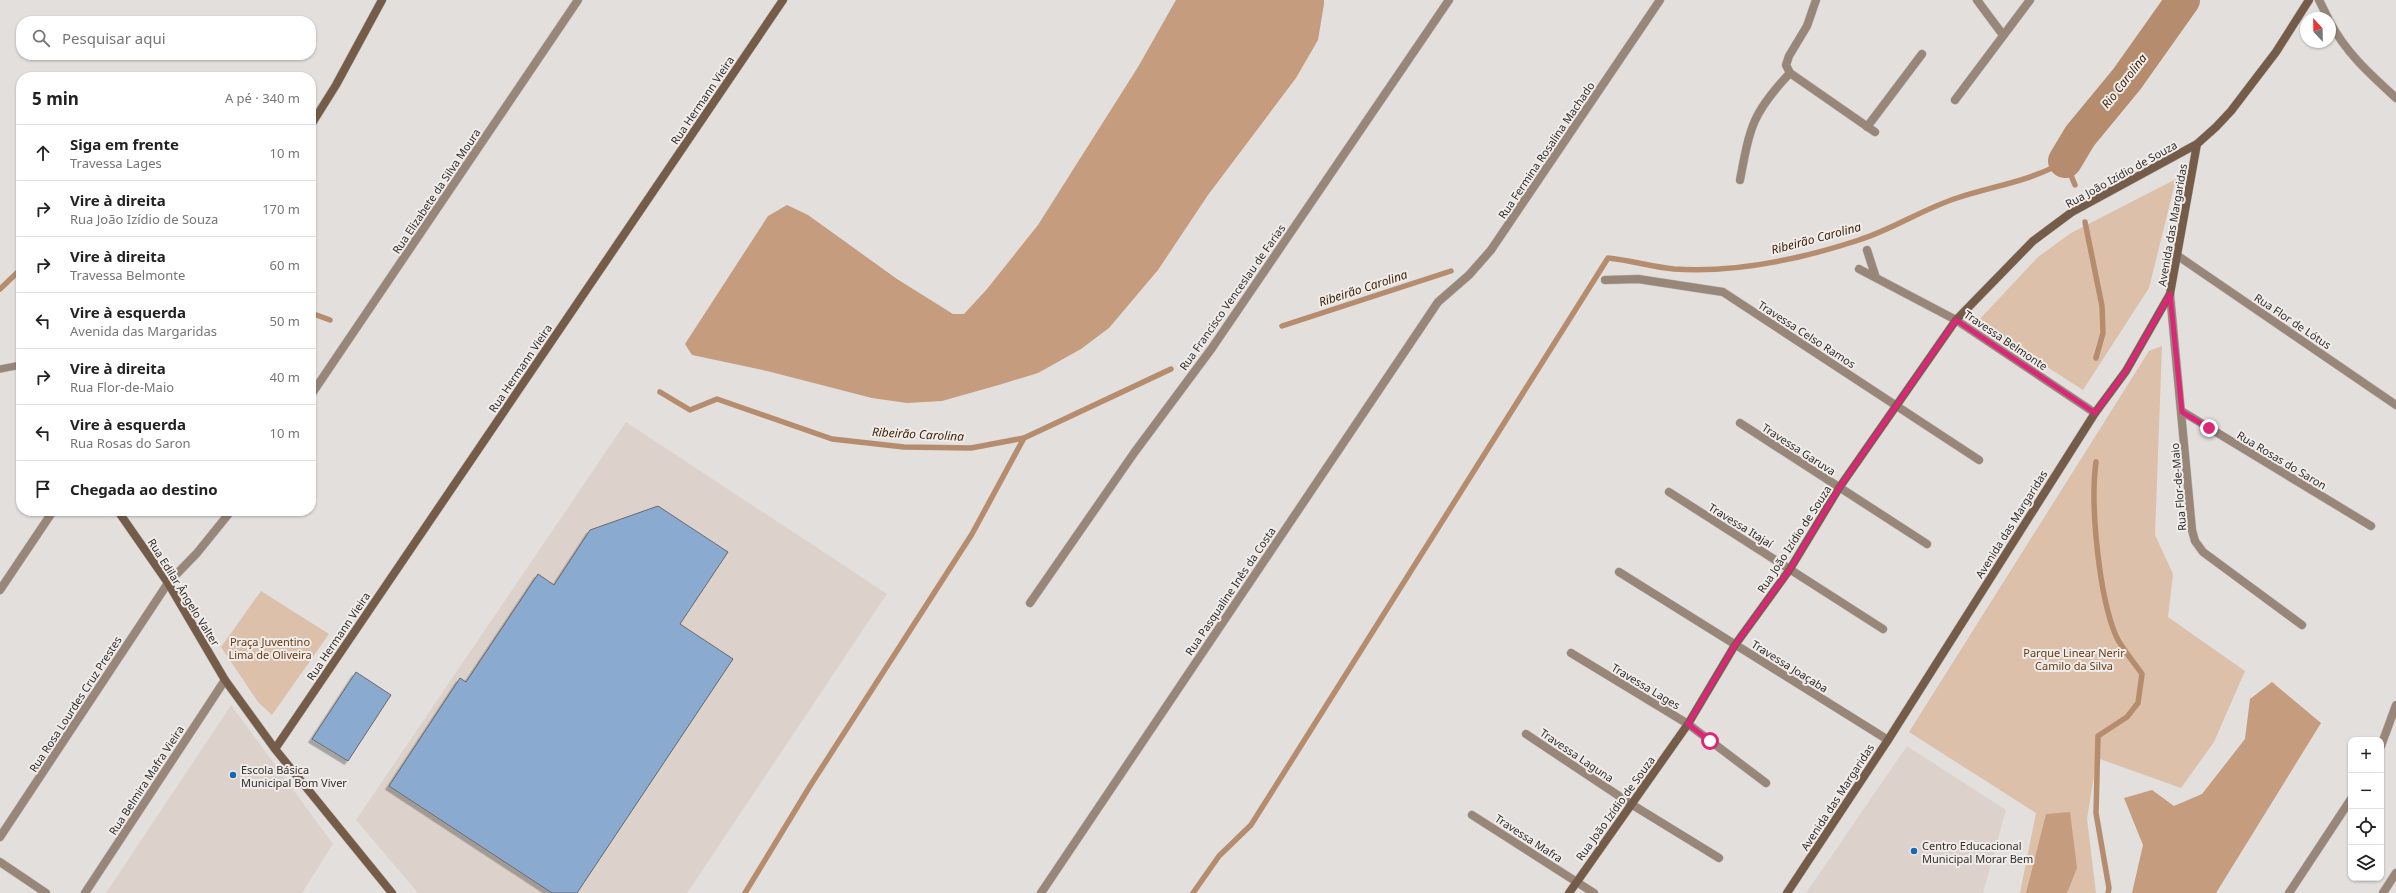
<!DOCTYPE html>
<html lang="pt">
<head>
<meta charset="utf-8">
<style>
  :root { --surface:#fff; --page:#f2f2f2; --text:#222; --muted:#767676; --line:#e0e0e0 }
  body { margin:0; font-family:"Noto Sans",sans-serif; background:var(--page); color:var(--text) }
  .controls { position:absolute; right:12px; bottom:12px; display:grid; overflow:hidden; border-radius:8px; box-shadow:0 1px 3px #0004 }
  .controls button { width:36px; height:36px; display:grid; place-items:center; padding:0; border:0; border-bottom:1px solid var(--line); background:var(--surface); color:var(--text); font:20px sans-serif }
  .compass { position:absolute; left:2300px; top:12px; width:36px; height:36px; border-radius:50%; background:var(--surface); box-shadow:0 1px 3px #0004; rotate:338deg }
  .stop { position:absolute; width:12px; height:12px; margin:-9px; border:3px solid #db2777; border-radius:50%; background:#fff }
  .stop.end { background:#db2777; border-color:#fff; box-shadow:0 1px 4px #0008 }
  .list { margin:0; padding:0; list-style:none }
  h2 { display:flex; justify-content:space-between; align-items:center; height:52px; margin:0; padding:0 16px; font-size:17px }
  h2 small { font-size:13px; font-weight:400; color:var(--muted) }
  .list li { display:grid; grid-template-columns:26px 1fr auto; gap:12px; align-items:center; box-sizing:border-box; height:56px; padding:0 16px; border-top:1px solid var(--line) }
  .list b { display:block; font-size:15px; white-space:nowrap }
  .list p { margin:0; font-size:13px; white-space:nowrap; color:var(--muted) }
  .list em { font-size:13px; font-style:normal; color:var(--muted) }
  .icon { flex:none; width:22px; height:22px; fill:none; stroke:currentColor; stroke-width:2; stroke-linecap:round; stroke-linejoin:round }
  .map { position:relative; flex:none; width:2396px; height:893px; overflow:hidden }
  .search { position:absolute; background:var(--surface); box-shadow:0 1px 3px #0004; left:16px; top:16px; width:300px; height:44px; display:flex; align-items:center; gap:10px; box-sizing:border-box; padding:0 14px; border-radius:16px; color:var(--muted); font-size:15px }
  .panel { position:absolute; background:var(--surface); box-shadow:0 1px 3px #0004; left:16px; top:72px; width:300px; height:444px; border-radius:16px }
  .map>svg:first-child { display:block }
</style>
</head>
<body>
<div class="map">
<svg width="2396" height="893" viewBox="0 0 2396 893">
  <defs>
    <filter id="shadow"><feDropShadow dx="-3.5" dy="3.5" stdDeviation="0" flood-color="#0004"/></filter>
  </defs>
  <rect width="100%" height="100%" fill="#e2dfdd"/>
  <path fill="#dcd2cb" d="M 626,422 L 887,594 L 687,893 L 418,893 L 356,820 Z
    M 231,705 L 333,844 L 302,893 L 106,893 Z
    M 1907,746 L 2006,810 L 1983,893 L 1806,893 Z"/>
  <path fill="#ddc0a9" d="M 2176,179 L 2149,288 L 2083,390 L 1977,322 L 2038,257 L 2071,233 Z
    M 2162,346 L 2155,535 L 2173,574 L 2168,617 L 2245,671 L 2214,742 L 2181,788 L 2097,758 L 2087,819 L 2096,893 L 2020,893 L 2036,813 L 1909,732 L 2149,351 Z
    M 261,591 L 329,634 L 272,715 L 258,702 L 221,647 Z"/>
  <path fill="#c59c7d" d="M 1176,0 L 1324,0 L 1324,4 L 1318,40 L 1296,78 L 1208,195 L 1158,270 L 1109,328 L 1081,349 L 1038,373 L 1002,384 L 942,401 L 907,403 L 872,398 L 767,371 L 692,355 L 685,344 L 768,216 L 787,205 L 808,215 L 897,279 L 953,314 L 964,314 L 987,289 L 1038,225 L 1138,67 Z
    M 2272,682 L 2321,723 L 2216,893 L 2132,893 L 2143,845 L 2124,798 L 2152,790 L 2174,806 L 2202,794 L 2245,739 L 2250,699 Z
    M 2070,812 L 2077,868 L 2067,893 L 2026,893 L 2046,814 Z"/>
  <g fill="none" stroke-linecap="round" stroke-linejoin="round">
    <path stroke="#b58d6e" stroke-width="5.5" d="M 2085,222 L 2102,306 L 2103,333 L 2096,358
      M 0,289 L 21,269
      M 311,313 L 330,320
      M 1282,326 L 1451,271
      M 660,392 L 690,410 L 717,399 L 832,439 L 904,447 L 971,448 L 1024,438 L 1171,369
      M 2096,462 C 2090,505 2099,596 2116,636 C 2122,649 2134,662 2142,674 L 2138,703 L 2127,717 L 2098,736 L 2096,813 L 2109,888 L 2108,893
      M 745,893 L 810,786 L 972,534 L 1024,438
      M 1193,893 L 1219,856 L 1251,825 L 1608,258 C 1630,260 1652,267 1674,269 C 1735,273 1801,259 1859,240 C 1893,229 1923,209 1957,198 C 1993,186 2032,181 2065,161 L 2075,185"/>
    <path stroke="#b58d6e" stroke-width="34" d="M 2065,161 L 2080,136 L 2127,79 L 2183,0"/>
  </g>
  <path fill="#8aaacf" stroke="#67696c" filter="url(#shadow)" d="M 658,506 L 728,552 L 680,624 L 733,659 L 577,893 L 552,893 L 389,786 L 460,678 L 466,682 L 538,574 L 554,585 L 590,530 Z
    M 356,672 L 391,695 L 348,761 L 312,739 Z"/>
  <g fill="none" stroke-linecap="round" stroke-linejoin="round">
    <defs>
      <path id="lane" d="M 0,369 L 21,365"/>
      <path id="street" d="M 1816,0 L 1807,26 L 1789,56 L 1786,65 L 1790,73 L 1875,132
        M 1977,0 L 2003,35
        M 2319,0 L 2328,18
        M 2330,22 C 2346,53 2370,74 2396,98
        M 1955,100 L 2030,0
        M 1867,127 L 1922,54
        M 1740,180 C 1750,127 1752,113 1790,73
        M 1867,250 L 1876,278
        M 2178,256 L 2396,405
        M 1859,269 L 1956,320 L 2095,413
        M 1605,280 L 1638,279 L 1723,292 L 1979,460
        M 2170,294 L 2192,530 L 2195,541 L 2203,552 L 2302,625
        M 311,395 L 578,0
        M 2183,412 L 2371,526
        M 1740,423 L 1927,544
        M 1669,492 L 1883,629
        M 1619,572 L 1888,740
        M 0,590 L 53,511
        M 1030,603 L 1134,453 L 1212,348 L 1449,0
        M 1571,653 L 1688,724 L 1766,783
        M 1526,734 L 1631,804 L 1719,858
        M 2381,746 L 2396,705
        M 1472,815 L 1594,893
        M 0,837 L 168,583 L 197,553 L 231,511
        M 0,862 L 46,893
        M 85,893 L 225,680
        M 1041,893 L 1438,302 L 1469,275 L 1491,250 L 1660,0
        M 2289,893 L 2351,799
        M 2383,893 L 2396,873"/>
      <path id="secondary" d="M 311,125 L 336,85 L 382,0
        M 118,511 L 168,583 L 225,680 L 275,749 L 392,893
        M 275,749 L 783,0
        M 1569,893 L 1688,724 L 1735,645 L 1790,569 L 1839,488 L 1956,320 L 2033,241 L 2072,212 L 2197,144 L 2216,127 L 2231,111 L 2276,52 L 2309,0
        M 1787,893 L 1888,740 L 2095,413 L 2126,371 L 2170,294 L 2197,144"/>
    </defs>
    <use href="#lane" stroke="#bebcba" stroke-width="8"/>
    <use href="#street" stroke="#bebcba" stroke-width="9"/>
    <use href="#secondary" stroke="#bebcba" stroke-width="9"/>
    <use href="#lane" stroke="#988679" stroke-width="7"/>
    <use href="#street" stroke="#988679" stroke-width="8"/>
    <use href="#secondary" stroke="#755c48" stroke-width="8"/>
  </g>
  <g fill="none" stroke-linecap="round" stroke-linejoin="round">
    <path stroke="#db2777" stroke-width="5" d="M 1710,741 L 1688,724 L 1735,645 L 1790,569 L 1839,488 L 1956,320 L 2095,413 L 2126,371 L 2170,294 L 2182,412 L 2209,428"/>
  </g>
  <g fill="#1668b6" stroke="#f0ecea" stroke-width="1.5">
    <circle cx="233" cy="775" r="4"/>
    <circle cx="1914" cy="851" r="4"/>
  </g>
  <g text-anchor="middle" dominant-baseline="central" stroke-width="4" stroke-linejoin="round" paint-order="stroke">
    <g font-size="11" fill="#302e2d" stroke="#f0ecea">
      <text transform="translate(702 100) rotate(-56)">Rua Hermann Vieira</text>
      <text transform="translate(1546 150) rotate(-56)">Rua Fermina Rosalina Machado</text>
      <text transform="translate(2121 174) rotate(-29)">Rua João Izídio de Souza</text>
      <text transform="translate(436 191) rotate(-56)">Rua Elizabete da Silva Moura</text>
      <text transform="translate(2172 225) rotate(-80)">Avenida das Margaridas</text>
      <text transform="translate(1232 297) rotate(-55)">Rua Francisco Venceslau de Farias</text>
      <text transform="translate(2293 321) rotate(34)">Rua Flor de Lótus</text>
      <text transform="translate(1807 334) rotate(33)">Travessa Celso Ramos</text>
      <text transform="translate(2006 340) rotate(34)">Travessa Belmonte</text>
      <text transform="translate(520 368) rotate(-56)">Rua Hermann Vieira</text>
      <text transform="translate(1799 449) rotate(33)">Travessa Garuva</text>
      <text transform="translate(2282 460) rotate(31)">Rua Rosas do Saron</text>
      <text transform="translate(2178 487) rotate(-95)">Rua Flor-de-Maio</text>
      <text transform="translate(2011 524) rotate(-58)">Avenida das Margaridas</text>
      <text transform="translate(1741 525) rotate(32)">Travessa Itajaí</text>
      <text transform="translate(1794 539) rotate(-57)">Rua João Izídio de Souza</text>
      <text transform="translate(1230 591) rotate(-56)">Rua Pasqualine Inês da Costa</text>
      <text transform="translate(184 592) rotate(58)">Rua Edilar Ângelo Valter</text>
      <text transform="translate(338 636) rotate(-56)">Rua Hermann Vieira</text>
      <text transform="translate(1790 666) rotate(32)">Travessa Joaçaba</text>
      <text transform="translate(1646 686) rotate(31)">Travessa Lages</text>
      <text transform="translate(75 704) rotate(-57)">Rua Rosa Lourdes Cruz Prestes</text>
      <text transform="translate(1577 755) rotate(34)">Travessa Laguna</text>
      <text transform="translate(146 780) rotate(-57)">Rua Belmira Mafra Vieira</text>
      <text transform="translate(1837 797) rotate(-57)">Avenida das Margaridas</text>
      <text transform="translate(1615 808) rotate(-54)">Rua João Izídio de Souza</text>
      <text transform="translate(1529 838) rotate(33)">Travessa Mafra</text>
    </g>
    <g font-size="11" fill="#643b16" stroke="#f0ecea">
      <text x="270" y="641">Praça Juventino<tspan x="270" dy="13">Lima de Oliveira</tspan></text>
      <text x="2074" y="652">Parque Linear Nerir<tspan x="2074" dy="13">Camilo da Silva</tspan></text>
    </g>
    <g font-size="11" fill="#302e2d" stroke="#f0ecea" text-anchor="start">
      <text x="241" y="769">Escola Básica<tspan x="241" dy="13">Municipal Bom Viver</tspan></text>
      <text x="1922" y="845">Centro Educacional<tspan x="1922" dy="13">Municipal Morar Bem</tspan></text>
    </g>
    <g font-size="12" font-style="italic" fill="#41240b" stroke="#f0ecea">
      <text transform="translate(2124 81) rotate(-52)">Rio Carolina</text>
      <text transform="translate(1816 238) rotate(-15)">Ribeirão Carolina</text>
      <text transform="translate(1363 288) rotate(-18)">Ribeirão Carolina</text>
      <text transform="translate(918 434) rotate(3)">Ribeirão Carolina</text>
    </g>
  </g>
</svg>
<div class="controls">
<button>+</button>
<button>−</button>
<button><svg class="icon" aria-label="locate" viewBox="0 0 24 24"><circle cx="12" cy="12" r="6"/><path d="M12 2v4M12 18v4M2 12h4M18 12h4"/></svg></button>
<button><svg class="icon" aria-label="layers" viewBox="0 0 24 24"><path d="M12 4l9 5-9 5-9-5zM3 14l9 5 9-5"/></svg></button>
</div>
<svg class="compass" viewBox="-18 -18 36 36"><path d="M0-13l5 13h-10z" fill="#e53935"/><path d="M0 13l5-13h-10z" fill="#767676"/></svg>
<div class="stop" style="left:1710px;top:741px"></div>
<div class="stop end" style="left:2209px;top:428px"></div>
<div class="search"><svg class="icon" aria-label="search" viewBox="0 0 24 24"><circle cx="10" cy="10" r="6"/><path d="M15 15l6 6"/></svg>Pesquisar aqui</div>
<section class="panel">
<h2>5 min<small>A pé · 340 m</small></h2>
<ul class="list">
<li><svg class="icon" aria-label="ahead" viewBox="0 0 24 24"><path d="M12 20V5M6 11l6-6 6 6"/></svg><div><b>Siga em frente</b><p>Travessa Lages</p></div><em>10 m</em></li>
<li><svg class="icon" aria-label="right" viewBox="0 0 24 24"><path d="M7 20v-9h11M14 6l5 5-5 5"/></svg><div><b>Vire à direita</b><p>Rua João Izídio de Souza</p></div><em>170 m</em></li>
<li><svg class="icon" aria-label="right" viewBox="0 0 24 24"><path d="M7 20v-9h11M14 6l5 5-5 5"/></svg><div><b>Vire à direita</b><p>Travessa Belmonte</p></div><em>60 m</em></li>
<li><svg class="icon" aria-label="left" viewBox="0 0 24 24"><path d="M17 20v-9H6M10 6l-5 5 5 5"/></svg><div><b>Vire à esquerda</b><p>Avenida das Margaridas</p></div><em>50 m</em></li>
<li><svg class="icon" aria-label="right" viewBox="0 0 24 24"><path d="M7 20v-9h11M14 6l5 5-5 5"/></svg><div><b>Vire à direita</b><p>Rua Flor-de-Maio</p></div><em>40 m</em></li>
<li><svg class="icon" aria-label="left" viewBox="0 0 24 24"><path d="M17 20v-9H6M10 6l-5 5 5 5"/></svg><div><b>Vire à esquerda</b><p>Rua Rosas do Saron</p></div><em>10 m</em></li>
<li><svg class="icon" aria-label="arrive" viewBox="0 0 24 24"><path d="M6 21V4h12l-3 4 3 4H6"/></svg><div><b>Chegada ao destino</b></div></li>
</ul>
</section>
</div>
</body>
</html>
